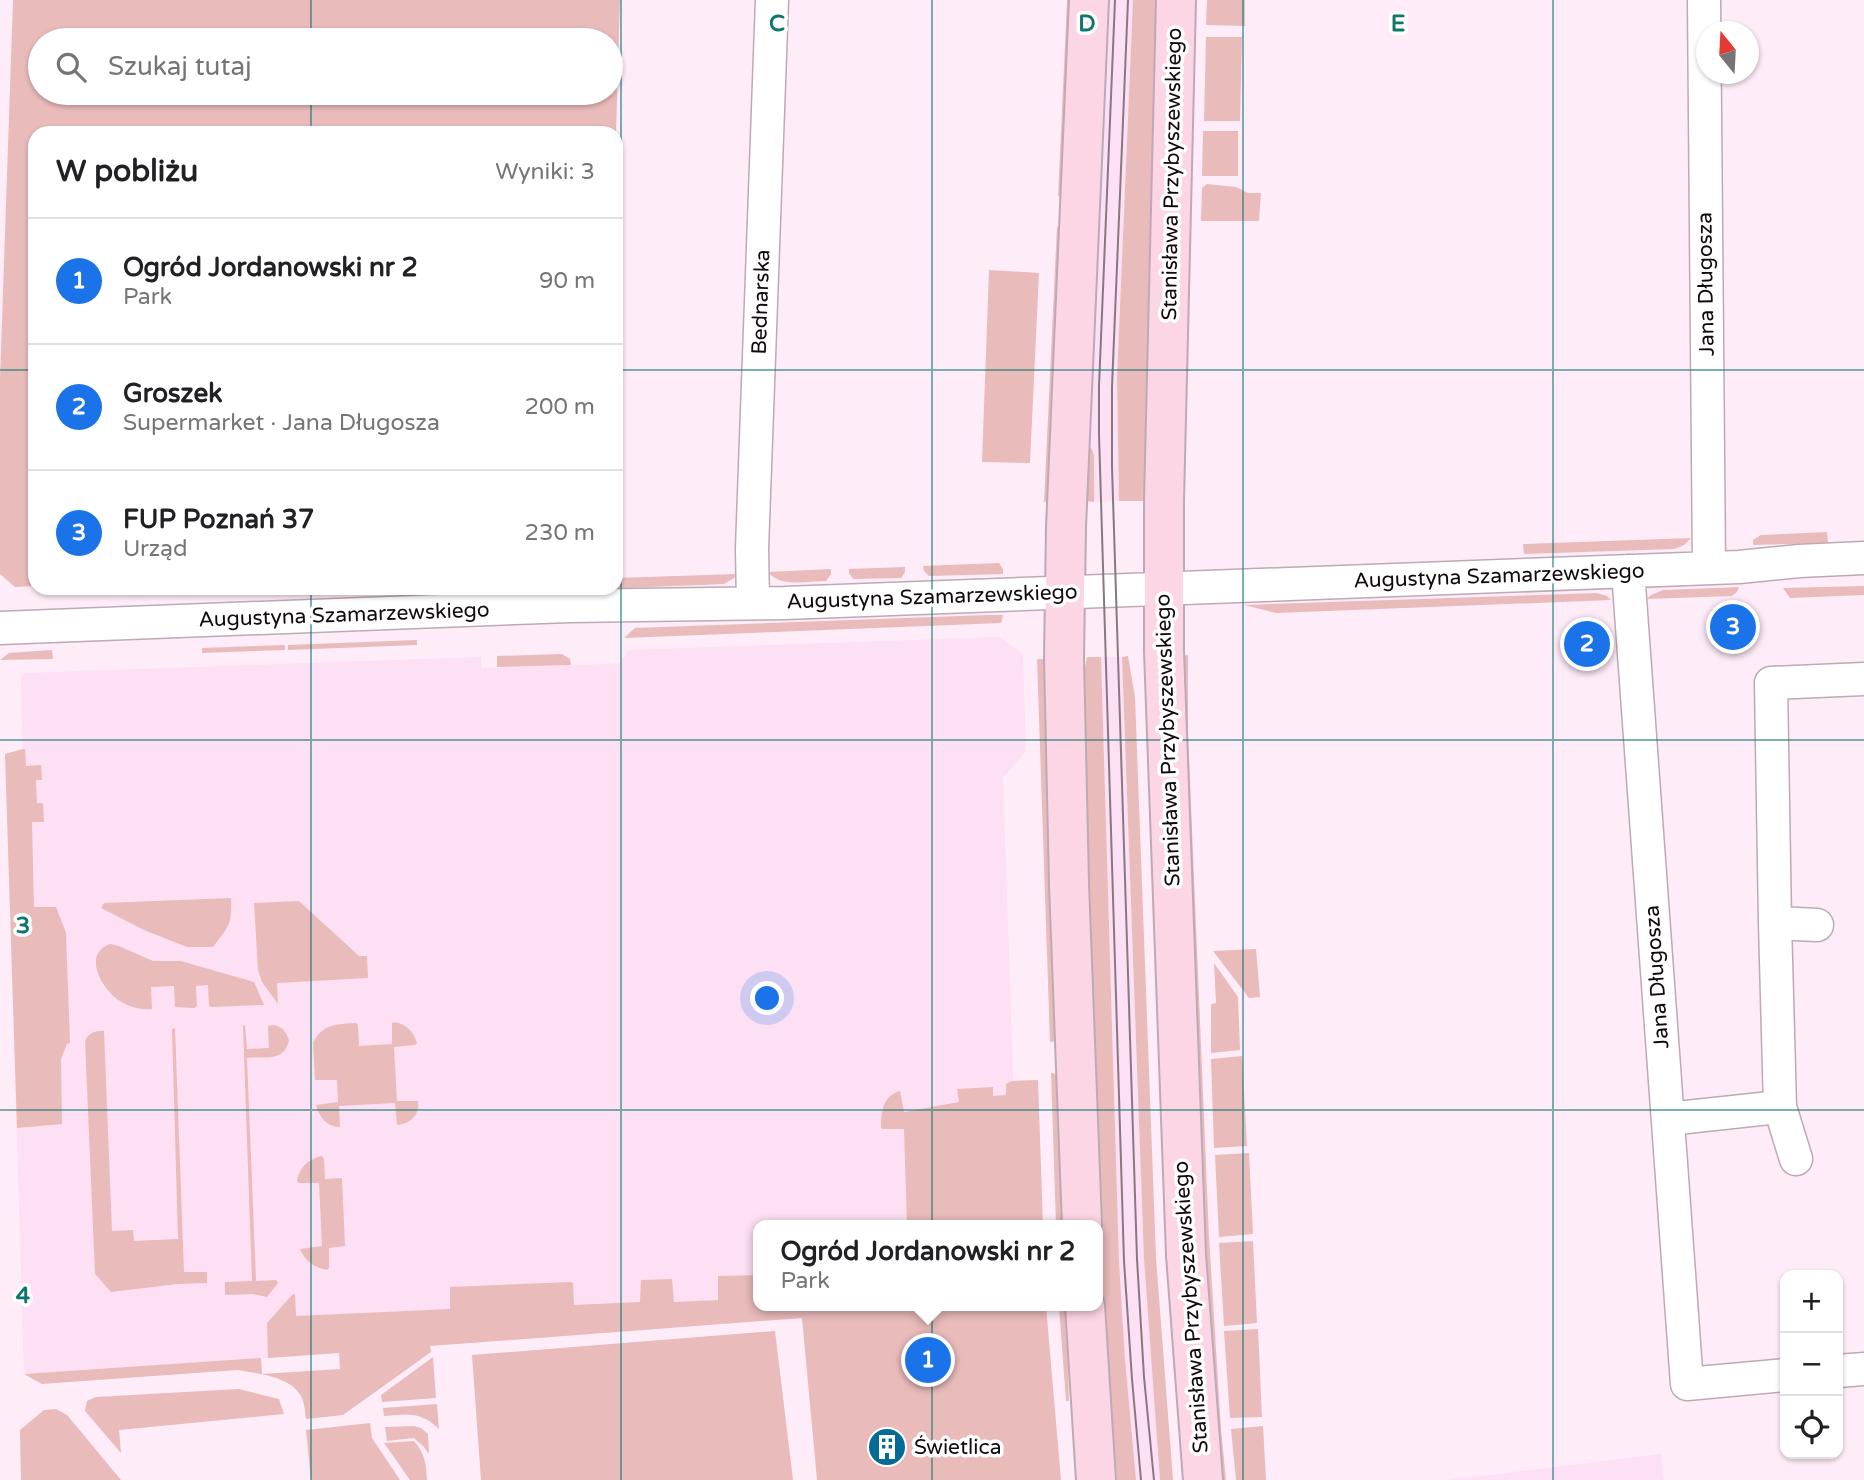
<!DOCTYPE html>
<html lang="pl">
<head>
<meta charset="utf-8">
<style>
  :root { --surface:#fff; --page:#f6f6f6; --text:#202124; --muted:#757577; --line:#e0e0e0; --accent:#1a73e8 }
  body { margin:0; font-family:"Varela Round",sans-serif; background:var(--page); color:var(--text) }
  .controls { position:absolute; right:21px; bottom:21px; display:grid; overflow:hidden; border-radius:14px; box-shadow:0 2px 5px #0004 }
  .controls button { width:63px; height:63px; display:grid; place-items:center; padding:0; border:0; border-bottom:2px solid var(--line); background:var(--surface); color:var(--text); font:35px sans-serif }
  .compass { position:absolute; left:1696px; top:21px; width:63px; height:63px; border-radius:50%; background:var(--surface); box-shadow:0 2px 5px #0004; rotate:342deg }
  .you { position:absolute; left:768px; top:999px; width:24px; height:24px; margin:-18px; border:5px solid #fff; border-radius:50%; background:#1a73e8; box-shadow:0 0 0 10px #1a73e833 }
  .badge { display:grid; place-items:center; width:46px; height:46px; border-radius:50%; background:var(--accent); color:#fff; font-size:23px; font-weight:700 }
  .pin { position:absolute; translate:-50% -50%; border:4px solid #fff; box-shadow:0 2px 7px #0006 }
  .popup { position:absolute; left:753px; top:1220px; width:350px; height:91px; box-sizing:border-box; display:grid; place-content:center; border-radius:14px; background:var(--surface); filter:drop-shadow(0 2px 5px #0005); font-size:23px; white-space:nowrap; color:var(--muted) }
  .popup b { font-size:26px; color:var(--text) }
  .popup::after { content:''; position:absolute; left:50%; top:100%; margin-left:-14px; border:14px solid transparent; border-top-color:var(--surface) }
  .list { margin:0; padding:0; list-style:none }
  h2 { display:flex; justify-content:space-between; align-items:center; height:91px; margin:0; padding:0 28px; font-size:30px }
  h2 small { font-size:23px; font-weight:400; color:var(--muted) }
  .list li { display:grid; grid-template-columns:46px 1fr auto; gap:21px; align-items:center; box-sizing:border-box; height:126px; padding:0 28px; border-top:2px solid var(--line) }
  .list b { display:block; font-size:26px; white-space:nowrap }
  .list p { margin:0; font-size:23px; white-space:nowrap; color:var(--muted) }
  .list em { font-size:23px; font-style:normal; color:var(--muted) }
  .icon { flex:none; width:38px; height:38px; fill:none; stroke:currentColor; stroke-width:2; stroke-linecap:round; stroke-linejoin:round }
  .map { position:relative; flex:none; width:1864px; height:1480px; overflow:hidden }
  .search { position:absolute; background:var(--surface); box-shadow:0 2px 5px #0004; left:28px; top:28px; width:595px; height:77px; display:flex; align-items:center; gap:18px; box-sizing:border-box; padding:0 24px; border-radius:38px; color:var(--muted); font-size:26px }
  .panel { position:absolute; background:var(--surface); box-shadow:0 2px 5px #0004; left:28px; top:126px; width:595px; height:469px; border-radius:21px }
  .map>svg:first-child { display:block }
</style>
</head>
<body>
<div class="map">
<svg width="1864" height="1480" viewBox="0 0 1864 1480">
  <rect width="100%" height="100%" fill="#feecf8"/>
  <path fill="#fde0f3" d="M 1108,0 L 1133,0 L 1117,378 L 1119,501 L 1094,502 L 1094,456 L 1088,446 Z
    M 1000,637 L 1023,654 L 1026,751 L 1003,778 L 1014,1104 L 1042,1225 L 758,1225 L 758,1306 L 803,1318 L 339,1353 L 24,1374 L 6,775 L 23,755 L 21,677 L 25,673 L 481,657 L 481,668 L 607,664 L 620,663 L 629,650 Z
    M 1101,657 L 1122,657 L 1144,1259 L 1160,1480 L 1136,1480 L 1125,1360 L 1119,1262 Z
    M 1661,1454 L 1664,1480 L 1448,1480 Z"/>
  <path fill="#eabbbb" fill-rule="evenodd" d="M 13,0 L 620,0 L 616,133 L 35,133 L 35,586 L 15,587 L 0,574 L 0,380 ZM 40,40 L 611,40 L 611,93 L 40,93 Z
    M 1067,0 L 1070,0 L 1062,193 L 1058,197 Z
    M 1133,0 L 1160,0 L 1148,501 L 1119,501 L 1117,378 Z
    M 1207,0 L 1245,0 L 1245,26 L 1206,25 Z
    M 1206,37 L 1242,37 L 1240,121 L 1204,121 Z
    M 1203,131 L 1238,131 L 1238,176 L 1202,176 Z
    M 1207,184 L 1236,187 L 1248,193 L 1261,193 L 1259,221 L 1201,221 L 1202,188 Z
    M 1057,226 L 1060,230 L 1048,501 L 1044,502 Z
    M 989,270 L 1039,273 L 1030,463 L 982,462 Z
    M 1088,446 L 1092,449 L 1094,455 L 1094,502 L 1085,501 Z
    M 1827,532 L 1828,543 L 1753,545 L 1753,540 L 1761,535 Z
    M 1691,538 L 1684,545 L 1675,549 L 1524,554 L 1523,544 Z
    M 999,563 L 1003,569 L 1003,574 L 929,576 L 924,571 L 923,566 Z
    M 905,567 L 905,572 L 901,578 L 853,579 L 849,573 L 849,569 Z
    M 831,569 L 831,574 L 826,581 C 807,581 781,588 768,572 Z
    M 737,574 L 734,578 L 724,584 L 577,590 L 577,588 L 616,588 L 616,578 Z
    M 1864,586 L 1864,595 L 1790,598 L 1783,588 Z
    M 1739,587 L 1737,592 L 1732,596 L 1647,599 L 1651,595 L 1663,590 Z
    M 1597,593 L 1607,596 L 1611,600 L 1276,613 L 1244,605 Z
    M 988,615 L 1003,615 L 1001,623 L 624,638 L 635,628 Z
    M 417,640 L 417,645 L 288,650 L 288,645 Z
    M 285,645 L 285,650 L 202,653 L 202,648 Z
    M 52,650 L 53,659 L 0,660 L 9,653 Z
    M 562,654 L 570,659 L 571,665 L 497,667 L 497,656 Z
    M 1188,655 L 1188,733 L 1209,1237 L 1221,1429 L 1226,1480 L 1219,1480 L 1208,1351 L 1179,656 Z
    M 1128,656 L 1135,697 L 1156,1258 L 1173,1480 L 1160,1480 L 1144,1259 L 1122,657 Z
    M 1087,657 L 1101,657 L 1119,1262 L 1125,1360 L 1136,1480 L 1117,1480 L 1106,1345 L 1103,1295 L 1081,688 Z
    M 1037,659 L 1045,659 L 1056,1041 L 1050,1042 Z
    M 23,749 L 25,749 L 26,766 L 41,765 L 42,780 L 36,780 L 37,803 L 43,803 L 44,822 L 32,822 L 34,907 L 56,907 L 66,933 L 70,1043 L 67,1044 L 61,1059 L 62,1124 L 17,1128 L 5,754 Z
    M 231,898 C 232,924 229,927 213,947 L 187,947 L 144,930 L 101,908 L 104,903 Z
    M 299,901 L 359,956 L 367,956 L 368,978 L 277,983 L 278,1004 L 262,982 L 258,970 L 254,903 Z
    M 110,944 L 119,946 L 153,961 L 181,961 L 254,982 L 264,1005 L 210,1007 L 209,1005 L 208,985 L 196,986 L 197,1006 L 194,1008 L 175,1007 L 174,986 L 151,987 L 152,1009 C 141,1010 129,1007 120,1001 C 103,991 81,954 110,944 Z
    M 1256,949 L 1260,997 L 1249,998 L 1213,951 Z
    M 1214,963 L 1238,997 L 1240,1050 L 1211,1053 L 1211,1004 L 1216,1003 Z
    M 395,1022 C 407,1025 413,1031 417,1043 L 415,1045 L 394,1047 L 397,1101 L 418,1101 C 420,1115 410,1124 397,1125 L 395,1103 L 339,1106 L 340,1127 C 327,1127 319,1117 316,1105 L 338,1102 L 337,1080 L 315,1080 L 313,1043 C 322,1024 337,1024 356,1023 L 358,1025 L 359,1046 L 392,1044 L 392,1023 Z
    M 245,1025 L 247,1049 L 269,1048 L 268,1026 C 279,1023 287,1031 289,1041 C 283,1063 264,1056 247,1058 L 256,1281 L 276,1280 L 278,1283 L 267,1297 L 253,1294 L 225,1295 L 225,1282 L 252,1281 L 243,1026 Z
    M 175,1028 L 184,1272 L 207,1272 L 207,1283 L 178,1284 L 111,1292 L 95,1274 L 85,1041 C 89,1032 95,1031 104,1031 L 112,1231 L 133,1230 L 134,1241 L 178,1239 L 172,1029 Z
    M 1242,1056 L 1247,1146 L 1214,1148 L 1211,1059 Z
    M 1051,1073 L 1057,1074 L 1063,1225 L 1056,1225 Z
    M 1038,1080 L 1043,1225 L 907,1225 L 904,1129 L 882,1129 L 881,1127 C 881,1111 883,1096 900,1091 L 904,1112 L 959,1102 L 957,1089 L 993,1087 L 993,1096 L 1006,1095 L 1006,1084 L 1012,1081 Z
    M 1249,1153 L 1253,1234 L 1219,1237 L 1215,1155 Z
    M 322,1156 L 324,1159 L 325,1179 L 342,1178 L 345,1246 L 329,1248 L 329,1268 L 327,1270 C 315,1268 305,1261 300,1249 L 322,1246 L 319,1183 L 298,1183 L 297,1180 C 300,1167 308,1159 322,1156 Z
    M 1253,1241 L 1257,1323 L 1224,1326 L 1219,1243 Z
    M 758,1275 L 758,1306 L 1046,1306 L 1061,1480 L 817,1480 L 802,1318 L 430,1346 L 431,1352 L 343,1415 L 306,1419 C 305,1413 305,1407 303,1401 C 296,1377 260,1374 238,1370 L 42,1384 L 24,1374 L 261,1358 L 262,1374 L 340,1369 L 339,1353 L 268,1358 L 267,1323 L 292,1295 L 295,1294 L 296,1316 L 450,1309 L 450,1287 L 571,1282 L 573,1283 L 574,1305 L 640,1302 L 641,1280 L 672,1279 L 674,1302 L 718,1300 L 718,1276 Z
    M 1059,1306 L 1066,1306 L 1069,1401 L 1066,1401 Z
    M 1258,1329 L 1262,1417 L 1230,1418 L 1224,1331 Z
    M 775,1331 L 793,1480 L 481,1480 L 472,1355 Z
    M 433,1357 L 436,1398 L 382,1402 L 381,1395 Z
    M 239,1389 L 279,1399 L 284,1414 L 119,1430 L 121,1453 L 85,1411 L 87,1401 L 96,1397 Z
    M 437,1404 L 439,1429 C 420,1411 409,1414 384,1416 L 383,1408 Z
    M 56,1409 L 67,1415 L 121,1480 L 21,1480 L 20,1430 L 44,1410 Z
    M 370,1423 L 372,1438 L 400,1480 L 311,1480 L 306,1430 Z
    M 414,1426 L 421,1428 L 428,1434 L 429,1454 L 424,1447 L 414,1438 L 387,1441 L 385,1427 Z
    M 1263,1426 L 1266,1480 L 1236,1480 L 1231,1429 Z
    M 414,1441 C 425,1453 426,1464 427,1480 L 410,1480 L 384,1443 Z"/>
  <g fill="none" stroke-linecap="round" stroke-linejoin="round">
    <defs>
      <path id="minor" d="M 1704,0 L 1709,568
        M 1628,571 L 1687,1384 L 1785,1375
        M 753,603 L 752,549 L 772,0
        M 0,628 L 569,606 L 785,603 L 1739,567 L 1799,561 L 1864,558
        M 1775,923 L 1771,683 L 1864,679
        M 1780,1107 L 1796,1159
        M 1668,1119 L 1780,1107 L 1775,923 L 1817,925
        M 1838,1371 L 1864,1369"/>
      <path id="secondary" d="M 1176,0 L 1164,501 L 1164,651 L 1186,1255 L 1203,1480
        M 1082,1225 L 1069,884 L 1064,658 L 1066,527 L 1089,0
        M 1085,1306 L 1096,1480"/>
    </defs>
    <use href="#minor" stroke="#bea9b7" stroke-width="35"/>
    <use href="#secondary" stroke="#bea9b7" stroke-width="42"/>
    <use href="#minor" stroke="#fff" stroke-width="32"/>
    <use href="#secondary" stroke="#fdd6e5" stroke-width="38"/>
    <path stroke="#867982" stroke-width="2" d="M 1115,0 L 1099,386 L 1099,434 L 1124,1261 L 1132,1379 L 1141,1480
      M 1128,0 L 1112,387 L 1112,467 L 1137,1259 L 1144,1377 L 1154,1480"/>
  </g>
  <path fill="none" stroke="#0f766e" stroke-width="2" stroke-opacity="0.55" d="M 311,0 L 311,40M 621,0 L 621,1480M 932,0 L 932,1480M 1243,0 L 1243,1480M 1553,0 L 1553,1480M 311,93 L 311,133M 0,370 L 35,370M 616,370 L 1864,370M 311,588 L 311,1480M 0,740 L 1864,740M 0,1110 L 1864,1110"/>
  <defs>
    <symbol id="building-disc" viewBox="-11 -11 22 22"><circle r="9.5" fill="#046a98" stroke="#fff"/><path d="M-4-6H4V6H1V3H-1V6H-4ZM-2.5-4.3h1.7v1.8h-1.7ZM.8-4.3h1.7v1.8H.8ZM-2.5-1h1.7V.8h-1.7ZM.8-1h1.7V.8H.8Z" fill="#fff"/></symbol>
  </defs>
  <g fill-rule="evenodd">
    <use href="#building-disc" x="865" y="1425" width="44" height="44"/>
  </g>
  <g text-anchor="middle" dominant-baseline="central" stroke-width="7" stroke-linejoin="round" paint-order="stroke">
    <g font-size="21" fill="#10090e" stroke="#fff">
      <text transform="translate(1172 174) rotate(-89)">Stanisława Przybyszewskiego</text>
      <text transform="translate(1706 284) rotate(-91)">Jana Długosza</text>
      <text transform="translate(761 302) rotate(-88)">Bednarska</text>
      <text transform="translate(1499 576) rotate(-2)">Augustyna Szamarzewskiego</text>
      <text transform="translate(932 597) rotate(-2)">Augustyna Szamarzewskiego</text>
      <text transform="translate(344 615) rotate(-2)">Augustyna Szamarzewskiego</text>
      <text transform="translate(1168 740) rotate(-92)">Stanisława Przybyszewskiego</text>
      <text transform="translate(1657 977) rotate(-94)">Jana Długosza</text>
      <text transform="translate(1191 1307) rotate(-94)">Stanisława Przybyszewskiego</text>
    </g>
    <g font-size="21" fill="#10090e" stroke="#fff" text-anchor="start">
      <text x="914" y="1447">Świetlica</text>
    </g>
  </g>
  <g font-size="23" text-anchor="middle" font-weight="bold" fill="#0f766e" stroke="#fff" stroke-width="7" stroke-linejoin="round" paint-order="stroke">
    <text x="777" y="31">C</text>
    <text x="1087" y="31">D</text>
    <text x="1398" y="31">E</text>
    <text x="23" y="933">3</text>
    <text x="23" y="1303">4</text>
  </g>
</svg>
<div class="controls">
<button>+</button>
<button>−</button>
<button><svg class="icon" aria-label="locate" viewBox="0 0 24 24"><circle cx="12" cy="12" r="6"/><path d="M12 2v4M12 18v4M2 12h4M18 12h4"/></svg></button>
</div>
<svg class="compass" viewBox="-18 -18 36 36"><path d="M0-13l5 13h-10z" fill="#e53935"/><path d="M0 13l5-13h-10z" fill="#757577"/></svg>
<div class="you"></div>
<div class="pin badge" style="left:928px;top:1360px">1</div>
<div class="popup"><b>Ogród Jordanowski nr 2</b>Park</div>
<div class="pin badge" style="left:1587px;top:644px">2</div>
<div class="pin badge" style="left:1733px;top:627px">3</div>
<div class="search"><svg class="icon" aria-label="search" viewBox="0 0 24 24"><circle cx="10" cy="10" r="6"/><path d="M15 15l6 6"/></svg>Szukaj tutaj</div>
<section class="panel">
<h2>W pobliżu<small>Wyniki: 3</small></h2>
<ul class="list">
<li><span class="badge">1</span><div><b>Ogród Jordanowski nr 2</b><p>Park</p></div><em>90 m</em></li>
<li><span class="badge">2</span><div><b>Groszek</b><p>Supermarket · Jana Długosza</p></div><em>200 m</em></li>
<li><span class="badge">3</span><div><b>FUP Poznań 37</b><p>Urząd</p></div><em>230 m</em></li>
</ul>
</section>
</div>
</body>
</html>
